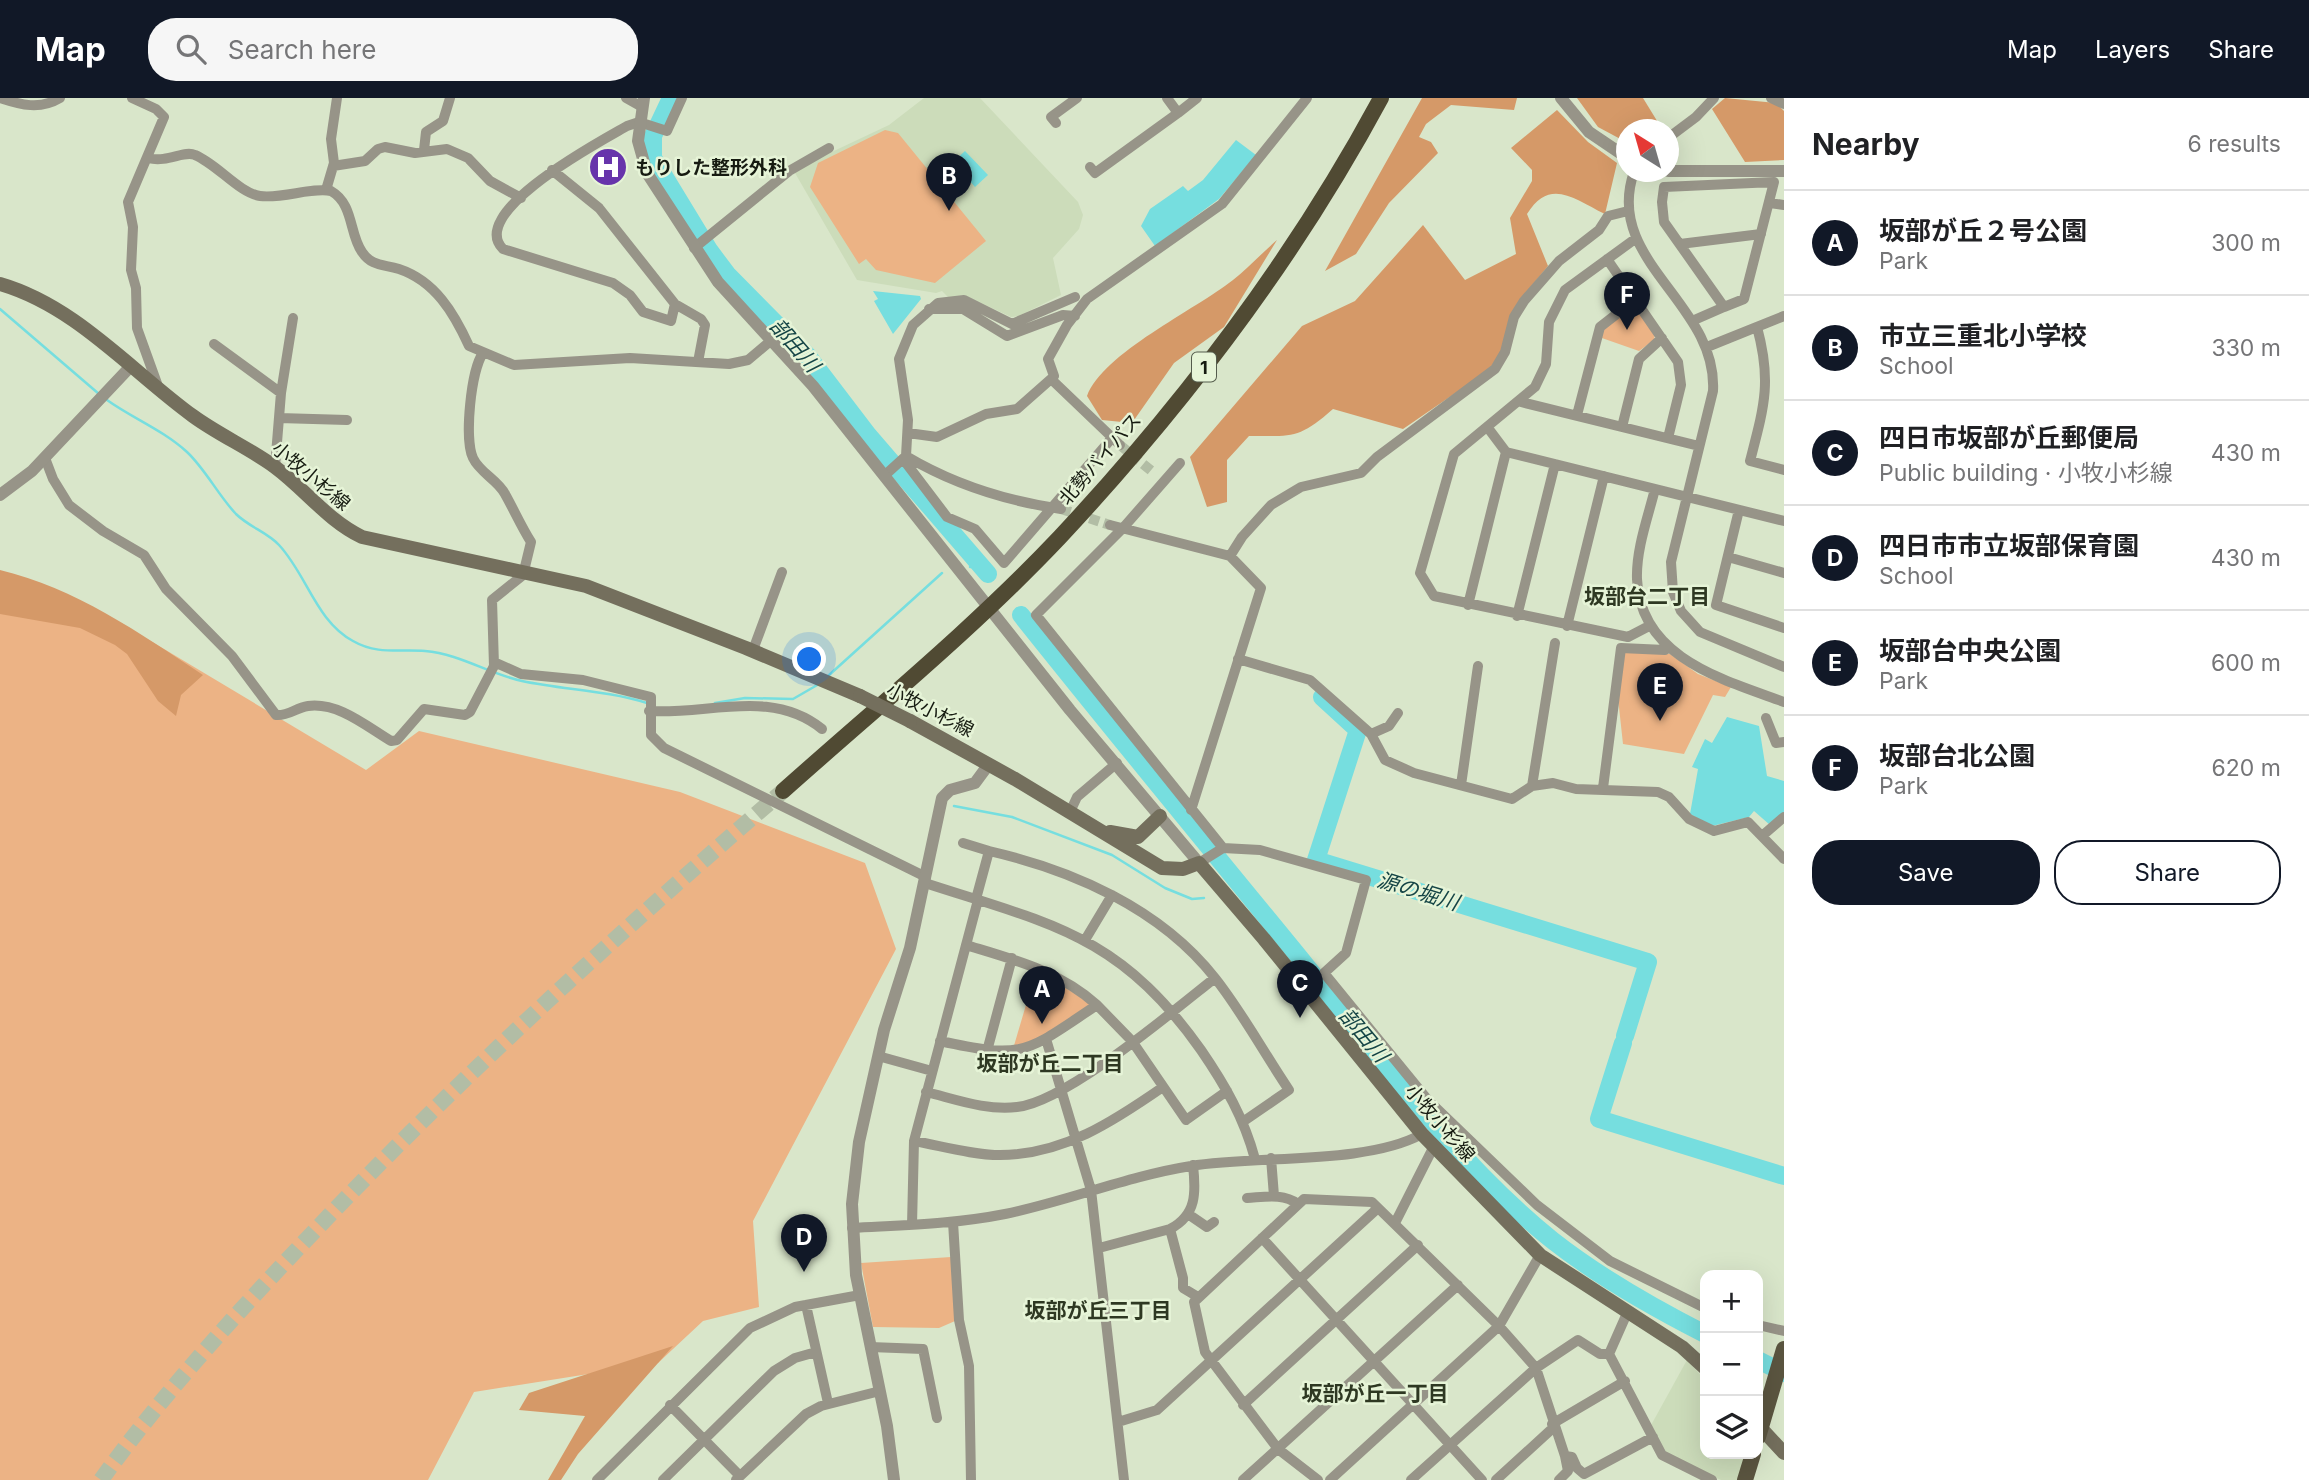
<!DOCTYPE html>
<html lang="en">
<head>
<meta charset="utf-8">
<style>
  :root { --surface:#fff; --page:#f6f6f6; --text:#202124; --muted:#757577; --line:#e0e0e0; --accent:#111827 }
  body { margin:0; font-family:Inter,"Noto Sans JP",sans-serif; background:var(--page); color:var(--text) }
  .controls { position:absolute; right:21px; bottom:21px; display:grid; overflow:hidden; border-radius:14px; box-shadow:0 7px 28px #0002 }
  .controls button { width:63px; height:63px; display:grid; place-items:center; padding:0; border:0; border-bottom:2px solid var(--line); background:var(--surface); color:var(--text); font:35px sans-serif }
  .compass { position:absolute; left:1616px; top:21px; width:63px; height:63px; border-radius:50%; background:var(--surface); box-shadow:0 7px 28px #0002; rotate:323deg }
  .you { position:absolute; left:810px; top:562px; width:24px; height:24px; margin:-18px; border:5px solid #fff; border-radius:50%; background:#1a73e8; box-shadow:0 0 0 10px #1a73e833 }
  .badge { display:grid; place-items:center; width:46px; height:46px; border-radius:50%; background:var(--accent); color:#fff; font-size:23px; font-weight:700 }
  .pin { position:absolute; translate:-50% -58px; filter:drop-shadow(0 2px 4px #0008) }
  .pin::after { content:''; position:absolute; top:37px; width:24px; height:21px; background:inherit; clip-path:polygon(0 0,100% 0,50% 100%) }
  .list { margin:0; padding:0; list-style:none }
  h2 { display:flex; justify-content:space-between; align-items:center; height:91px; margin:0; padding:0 28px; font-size:30px }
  h2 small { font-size:23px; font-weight:400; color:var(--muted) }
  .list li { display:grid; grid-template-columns:46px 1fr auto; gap:21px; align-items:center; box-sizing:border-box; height:105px; padding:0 28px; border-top:2px solid var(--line) }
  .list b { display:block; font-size:26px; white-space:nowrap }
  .list p { margin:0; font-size:23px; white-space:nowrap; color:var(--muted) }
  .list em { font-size:23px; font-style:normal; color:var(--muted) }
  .actions { display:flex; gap:14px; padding:21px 28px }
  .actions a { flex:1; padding:16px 0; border:2px solid var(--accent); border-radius:28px; text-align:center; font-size:24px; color:var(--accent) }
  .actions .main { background:var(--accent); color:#fff }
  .icon { flex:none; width:38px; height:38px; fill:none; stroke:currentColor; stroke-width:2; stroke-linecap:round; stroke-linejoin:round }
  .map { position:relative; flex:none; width:1784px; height:1382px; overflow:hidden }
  header { display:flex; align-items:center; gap:42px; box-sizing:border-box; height:98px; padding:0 35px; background:var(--accent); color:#fff }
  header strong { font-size:33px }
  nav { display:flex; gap:38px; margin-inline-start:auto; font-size:24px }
  .search { width:490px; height:63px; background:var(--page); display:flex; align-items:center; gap:18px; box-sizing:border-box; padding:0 24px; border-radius:28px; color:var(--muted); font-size:26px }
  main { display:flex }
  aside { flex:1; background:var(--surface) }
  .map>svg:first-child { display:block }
</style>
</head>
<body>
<header>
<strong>Map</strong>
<div class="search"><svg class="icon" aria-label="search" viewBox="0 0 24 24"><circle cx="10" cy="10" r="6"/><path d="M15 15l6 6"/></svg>Search here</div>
<nav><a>Map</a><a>Layers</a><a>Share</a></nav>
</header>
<main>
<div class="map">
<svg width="1784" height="1382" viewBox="0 0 1784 1382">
  <rect width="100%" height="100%" fill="#d9e6ca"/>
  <path fill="#ccdcba" d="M 924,0 L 980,0 L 1078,104 L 1083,117 L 1079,131 L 1053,160 L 1061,197 L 1019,218 L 1011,219 L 964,197 L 949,200 L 942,193 L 936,195 L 857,182 L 795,75 L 819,60 L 889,27 Z
    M 1687,1262 L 1705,1282 L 1705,1356 L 1747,1356 L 1739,1382 L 1721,1382 L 1666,1356 L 1650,1329 Z"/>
  <path fill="#ecb385" d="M 885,32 L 898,35 L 986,143 L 935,185 L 876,172 L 866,161 L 859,166 L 810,89 L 818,65 Z
    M 1630,210 L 1636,210 L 1655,236 L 1654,242 L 1639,253 L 1599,239 L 1603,230 Z
    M 0,497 L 149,542 L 366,672 L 419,633 L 680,694 L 865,765 L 896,851 L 753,1123 L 759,1209 L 703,1223 L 658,1265 L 474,1294 L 428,1382 L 0,1382 Z
    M 1625,553 L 1670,556 L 1698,576 L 1731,589 L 1725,599 L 1713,597 L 1684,656 L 1623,646 L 1618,600 Z
    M 1036,873 L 1090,904 L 1090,908 L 1035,944 L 1013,951 Z
    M 951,1159 L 955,1223 L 939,1230 L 873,1229 L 861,1165 Z"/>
  <path fill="#d59968" d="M 1422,0 L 1517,0 L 1514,12 L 1451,7 L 1426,26 L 1419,39 L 1431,44 L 1438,55 L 1389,105 L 1356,156 L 1325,173 Z
    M 1577,0 L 1643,0 L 1662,31 L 1626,32 L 1626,44 L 1598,29 Z
    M 1725,0 L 1776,5 L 1784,13 L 1784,62 L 1745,64 L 1712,11 Z
    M 1557,12 L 1588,44 L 1617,65 L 1605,116 C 1574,101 1550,79 1527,116 L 1548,168 L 1524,197 L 1502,252 L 1489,272 L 1403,331 L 1333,311 C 1299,341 1293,338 1249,338 L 1227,362 L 1227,404 L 1207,409 L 1190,359 L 1302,228 L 1355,203 L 1423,127 L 1465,182 L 1516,156 L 1510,120 L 1532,83 L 1532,72 L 1511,50 Z
    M 1277,142 L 1224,229 L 1174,265 L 1132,325 L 1102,322 L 1087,298 C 1103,255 1195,212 1233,182 C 1248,170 1262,155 1277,142 Z
    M 0,472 C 75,490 140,535 203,577 L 181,597 L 176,618 L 158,603 L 127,556 L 115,547 L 80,530 L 0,516 Z
    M 673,1248 L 578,1356 L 561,1382 L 548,1382 L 585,1318 L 519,1312 L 529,1295 Z"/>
  <path fill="#76dedf" d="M 1236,42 L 1256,57 L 1219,101 L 1155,148 L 1141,128 L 1150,111 L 1183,88 L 1188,93 L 1203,82 Z
    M 965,53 L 988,77 L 975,89 L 953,64 Z
    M 873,193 L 920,198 L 921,201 L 893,236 L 874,203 L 878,201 Z
    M 1727,619 L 1759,628 L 1767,678 L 1784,683 L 1784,715 L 1770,727 L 1754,713 L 1749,719 L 1712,728 L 1690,716 L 1698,671 L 1692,669 L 1705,641 L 1712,645 Z"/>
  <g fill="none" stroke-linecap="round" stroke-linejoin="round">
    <path stroke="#76dedf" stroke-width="2.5" d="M 0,211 L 99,296
      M 107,302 C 132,320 163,332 187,354 C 206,372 218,397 236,416 C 249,429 267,434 279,447 C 307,477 316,523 353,543 C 377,557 400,551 425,553 C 460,556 489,576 522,583 C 564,592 605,592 647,605
      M 970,469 L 980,468
      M 828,578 L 942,475
      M 715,605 L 745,600 L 793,601 L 819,586
      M 954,708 L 1012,719 L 1112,757 L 1165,790 L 1192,801 L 1204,800"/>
    <path stroke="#76dedf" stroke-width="18" d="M 671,0 L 653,38 L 653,60 L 709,152 L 727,176 L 807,257 L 868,337 L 988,476
      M 1021,517 C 1111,630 1203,742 1295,854 C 1374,951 1454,1063 1552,1142 C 1599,1179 1652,1209 1705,1236
      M 1322,599 L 1358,632 L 1316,762 L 1648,864 L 1625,938
      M 1623,945 L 1599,1021 L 1784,1078
      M 1758,1262 L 1784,1275"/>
    <path stroke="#b2bda5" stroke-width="10" stroke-dasharray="10 5" stroke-linecap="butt" d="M 1120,347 L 1154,375
      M 1061,411 L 1110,427"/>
    <path stroke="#b2bda5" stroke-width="16" stroke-dasharray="16 8" stroke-linecap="butt" d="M 101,1382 C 168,1289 246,1205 325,1122 C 470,970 624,830 783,693"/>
    <path stroke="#979488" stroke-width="10" d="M 0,0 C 21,7 40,12 60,0
      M 132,0 L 156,11 L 164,19 L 128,104 L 133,129 L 131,172 L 136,190 L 137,230 L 159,291
      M 626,0 L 642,9
      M 682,0 L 667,33 L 639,24 L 627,28 C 603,42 466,114 503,151 L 613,185 L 630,197 L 643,214 L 671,223 L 675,206 L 701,221 L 705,227 L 698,264
      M 1167,0 L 1178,15 L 1197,0
      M 1771,0 L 1784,6
      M 1056,25 L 1051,19 L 1077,0
      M 1668,40 L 1696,19 L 1714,0
      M 424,52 L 426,34 L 443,23 L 450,0
      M 148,60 C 168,65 184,52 195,57 C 217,66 239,95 260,98 C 283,101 311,89 331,93 C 354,106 349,136 362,154 C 372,169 384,166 399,171 C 435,183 454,215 469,248 L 514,267 L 630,260 L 729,266 L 748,262 L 773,241
      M 333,68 L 365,63 L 378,51 L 385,49 L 415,55 L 447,51 L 468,60 L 490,83 L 521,100
      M 1090,69 L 1095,75 L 1178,15
      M 552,72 L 599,110 L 675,206
      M 1634,74 C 1603,163 1718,205 1713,293 L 1671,464 L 1673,494 L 1681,513 L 1700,534 L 1784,569
      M 1774,84 L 1744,201 L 1724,209 L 1664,124 L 1662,104 L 1664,89 Z
      M 326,92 L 334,65 L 331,41 L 337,0
      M 1770,105 L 1784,107
      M 1635,141 L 1565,192 L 1549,224 L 1546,266 L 1535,289 L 1454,356 L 1420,475 L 1434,498 L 1628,539 L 1651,527
      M 1680,146 L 1761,136
      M 694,150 L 789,73 L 829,50
      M 1607,161 L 1678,264 L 1681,287 L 1668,340
      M 929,211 L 963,211 L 1007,238 L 1063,217 L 1075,218
      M 1692,223 L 1724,209
      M 1757,229 C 1772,284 1764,309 1750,363 L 1784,372
      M 214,246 L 281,295
      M 1707,249 L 1784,218
      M 1521,304 L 1699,348
      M 1577,317 L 1600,229 L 1636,201
      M 279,320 L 347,322
      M 1622,329 L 1639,261 L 1662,240
      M 1488,330 L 1506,354 L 1784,423
      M 908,335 L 937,339 L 986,316 L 1017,311 L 1051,281
      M 1120,347 L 1051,281 L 1054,278 L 1048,261 L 1067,227 L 1087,201 L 1222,106 L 1307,0
      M 906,358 C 953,386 1007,403 1061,411
      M 45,360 L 53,381 L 69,407 L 103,433 L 144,457 L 166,491 L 232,558 L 276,617 C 289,618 295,610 308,608 C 338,604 366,628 391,643 L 397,642 L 424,611 L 465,617 L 470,614 L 494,568 L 492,502 L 523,477 L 531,444 C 521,428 514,412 505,396 C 498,382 480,375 473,360 C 464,341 471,272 483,255
      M 903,361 L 947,419 L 975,431 L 1004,465 L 1112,340
      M 1180,365 L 1123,430 L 1036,517 L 1223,750
      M 275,369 L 281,295 L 293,220
      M 884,378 L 906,358 L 908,322 L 899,261 L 913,227 L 938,205 L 964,202 L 1012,226 L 1075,199
      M 1655,391 C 1648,419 1636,451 1637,481 C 1640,560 1724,582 1784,604
      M 1739,412 L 1716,507 L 1784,530
      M 1110,427 L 1230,458 L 1261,490 L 1191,712
      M 1230,458 L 1242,439 L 1271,407 L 1301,389 L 1361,375 L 1377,359 L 1495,271 L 1505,254 L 1514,219 L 1524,203 L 1559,163 L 1599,132 L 1608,118 L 1628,113
      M 1728,459 L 1784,475
      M 1468,507 L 1506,354
      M 1517,518 L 1555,366
      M 1567,528 L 1604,378
      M 753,552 L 782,474
      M 1238,561 L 1310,582 L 1371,636 L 1385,662 L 1414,675 L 1512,701 L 1532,688 L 1553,685 L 1576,691 L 1658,694 L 1669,699 L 1689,721 L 1714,733 L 1748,724 L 1784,761
      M 494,564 L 521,576 L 583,582 L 651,599 L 651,637 L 664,650 L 926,779
      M 649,613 C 708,617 771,590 822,631
      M 1766,620 L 1776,645 L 1784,644
      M 1371,636 L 1389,628 L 1398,615
      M 1461,687 L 1478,568
      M 1532,688 L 1555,545
      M 1603,690 L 1621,550 L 1665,552 L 1669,549
      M 1070,714 L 1077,699 L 1117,665
      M 1762,738 L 1784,719
      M 963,745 L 989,753
      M 1199,765 L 1223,750 L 1260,752 L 1366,782 L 1346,855 L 1324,875 L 1427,1001 L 1537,1107 L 1610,1163 L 1705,1210
      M 925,785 C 1051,826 1119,836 1201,952 C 1225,987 1244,1020 1255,1061
      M 976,801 L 989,753 C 1072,772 1160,810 1215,880 C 1242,914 1264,955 1289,992 L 1244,1023
      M 1085,842 L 1112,797
      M 1097,907 L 1132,943 L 1186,1022 L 1227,993
      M 1046,941 L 1091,1092 L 1124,1382
      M 940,943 C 1026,962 1026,954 1097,907 C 1060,873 1012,861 966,847
      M 987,953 L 1012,860
      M 878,958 L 932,973
      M 926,994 C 955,1001 987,1013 1017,1009 C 1066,1004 1173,913 1215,880
      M 914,1043 C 942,1048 972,1057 1000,1057 C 1063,1057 1114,1023 1163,989
      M 1271,1060 L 1274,1098
      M 1193,1067 C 1196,1094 1197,1117 1170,1131 L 1183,1180 L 1183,1190 L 1198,1199
      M 1247,1100 C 1265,1099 1283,1095 1298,1106
      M 1188,1116 L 1207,1129 L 1214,1124
      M 953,1124 L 959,1222 L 969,1268 L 971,1382
      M 1395,1125 L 1433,1050
      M 912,1127 L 914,1043 L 978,802
      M 852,1130 C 903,1127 955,1126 1005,1116 C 1068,1103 1128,1078 1191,1068 C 1257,1057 1366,1067 1422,1036
      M 1262,1140 L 1482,1382
      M 1099,1150 L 1170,1131
      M 806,1207 L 828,1305
      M 1758,1227 L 1784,1233
      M 870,1249 L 923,1251 L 937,1320
      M 1609,1256 L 1662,1357 L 1712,1382
      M 1609,1256 L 1628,1213
      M 670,1307 L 740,1378
      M 1243,1307 L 1418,1147
      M 1118,1324 L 1157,1312 L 1378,1110
      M 1552,1326 L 1625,1283
      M 1565,1358 L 1572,1359 L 1577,1370 L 1584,1376 L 1653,1339
      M 597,1382 L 750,1230 L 795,1209 L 860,1197
      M 663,1382 L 774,1273 L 795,1260 L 816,1254
      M 736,1382 L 806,1316 L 821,1308 L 880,1293
      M 1243,1382 L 1458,1187
      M 1318,1382 L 1278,1351 L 1205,1254 L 1194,1204 L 1304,1101 L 1372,1104 L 1499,1228 L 1536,1270 L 1578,1242 L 1600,1256 L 1609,1256
      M 1330,1382 L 1499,1228 L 1540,1157
      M 1411,1382 L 1536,1270 L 1565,1358 L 1568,1373 L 1559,1382
      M 1496,1382 L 1554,1329"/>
    <path stroke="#979488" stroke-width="12" d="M 644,0 L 638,43 L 647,75 L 718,184 L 813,288 L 1070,612 L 1199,765
      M 1561,0 L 1589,34 L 1626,59
      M 1668,73 L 1784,73
      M 0,397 L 32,373 L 131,268
      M 894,1382 L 887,1328 L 856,1177 L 852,1106 L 859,1044 L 884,932 L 910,850 L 942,700 L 950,692 L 975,685 L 989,666"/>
    <path stroke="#746f5d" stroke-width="14" d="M 0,186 C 76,208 131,273 193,318 C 219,337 249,350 275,369 C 306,392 327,422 362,439 L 586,488 L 746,550 L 860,598
      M 910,623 L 1015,681 L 1162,770 L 1183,771 L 1199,765 L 1264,841 L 1422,1036 L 1540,1157 L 1682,1249 L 1705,1270
      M 1110,734 L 1138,739 L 1160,718
      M 1758,1327 L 1784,1355"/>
    <path stroke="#5b5540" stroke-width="16" d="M 1758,1339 L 1784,1251
      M 1745,1382 L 1753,1356"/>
    <path stroke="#504a33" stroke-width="16" d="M 783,693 C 876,610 974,530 1060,439 C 1184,306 1295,160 1381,0"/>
    <path stroke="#746f5d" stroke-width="14" d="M 860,598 L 910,623"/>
  </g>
  <defs>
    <symbol id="hospital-disc" viewBox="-11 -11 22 22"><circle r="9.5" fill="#6734ab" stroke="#e6f4d7"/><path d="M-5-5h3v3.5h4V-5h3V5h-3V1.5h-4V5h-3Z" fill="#fff"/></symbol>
  </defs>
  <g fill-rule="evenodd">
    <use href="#hospital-disc" x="586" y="47" width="44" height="44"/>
  </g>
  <g text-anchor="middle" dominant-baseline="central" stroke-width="5" stroke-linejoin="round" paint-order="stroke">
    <rect fill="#e6f4d7" stroke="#545c4c" stroke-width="2" x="1192" y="254.5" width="24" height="29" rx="5"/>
    <g font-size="18" font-weight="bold" fill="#161b11">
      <text x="1204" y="269">1</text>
    </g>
    <g font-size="19" font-weight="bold" fill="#161b11" stroke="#e6f4d7" text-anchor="start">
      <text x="635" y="69">もりした整形外科</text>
    </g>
    <g font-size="19" fill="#161b11" stroke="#e6f4d7">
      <text transform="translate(1100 361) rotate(-49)">北勢バイパス</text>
      <text transform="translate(311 378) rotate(40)">小牧小杉線</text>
      <text transform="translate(930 612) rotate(27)">小牧小杉線</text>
      <text transform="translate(1440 1025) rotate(49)">小牧小杉線</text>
    </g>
    <g font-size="21" font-style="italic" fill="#154546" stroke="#e6f4d7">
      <text transform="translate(795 247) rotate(49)">部田川</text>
      <text transform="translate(1418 793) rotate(17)">源の堀川</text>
      <text transform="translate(1364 937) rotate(50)">部田川</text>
    </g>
    <g font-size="21" font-weight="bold" fill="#2e3822" stroke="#e6f4d7">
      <text x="1647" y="498">坂部台二丁目</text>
      <text x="1050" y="965">坂部が丘二丁目</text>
      <text x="1098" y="1212">坂部が丘三丁目</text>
      <text x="1375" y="1295">坂部が丘一丁目</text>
    </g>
  </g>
</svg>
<div class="controls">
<button>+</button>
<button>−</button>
<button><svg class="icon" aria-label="layers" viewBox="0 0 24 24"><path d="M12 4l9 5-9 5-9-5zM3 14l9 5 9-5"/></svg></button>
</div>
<svg class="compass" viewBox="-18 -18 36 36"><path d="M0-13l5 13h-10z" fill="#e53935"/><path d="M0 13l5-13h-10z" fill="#757577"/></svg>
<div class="you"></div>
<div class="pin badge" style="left:1042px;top:926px">A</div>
<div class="pin badge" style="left:949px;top:113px">B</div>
<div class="pin badge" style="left:1300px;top:920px">C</div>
<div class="pin badge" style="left:804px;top:1174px">D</div>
<div class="pin badge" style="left:1660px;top:623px">E</div>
<div class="pin badge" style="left:1627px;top:232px">F</div>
</div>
<aside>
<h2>Nearby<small>6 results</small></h2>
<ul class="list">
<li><span class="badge">A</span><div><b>坂部が丘２号公園</b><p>Park</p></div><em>300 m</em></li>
<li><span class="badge">B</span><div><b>市立三重北小学校</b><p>School</p></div><em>330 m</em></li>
<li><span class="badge">C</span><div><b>四日市坂部が丘郵便局</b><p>Public building · 小牧小杉線</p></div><em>430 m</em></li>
<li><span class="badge">D</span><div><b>四日市市立坂部保育園</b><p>School</p></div><em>430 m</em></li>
<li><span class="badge">E</span><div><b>坂部台中央公園</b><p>Park</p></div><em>600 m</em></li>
<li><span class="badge">F</span><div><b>坂部台北公園</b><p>Park</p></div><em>620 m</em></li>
</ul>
<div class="actions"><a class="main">Save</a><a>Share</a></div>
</aside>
</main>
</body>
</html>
